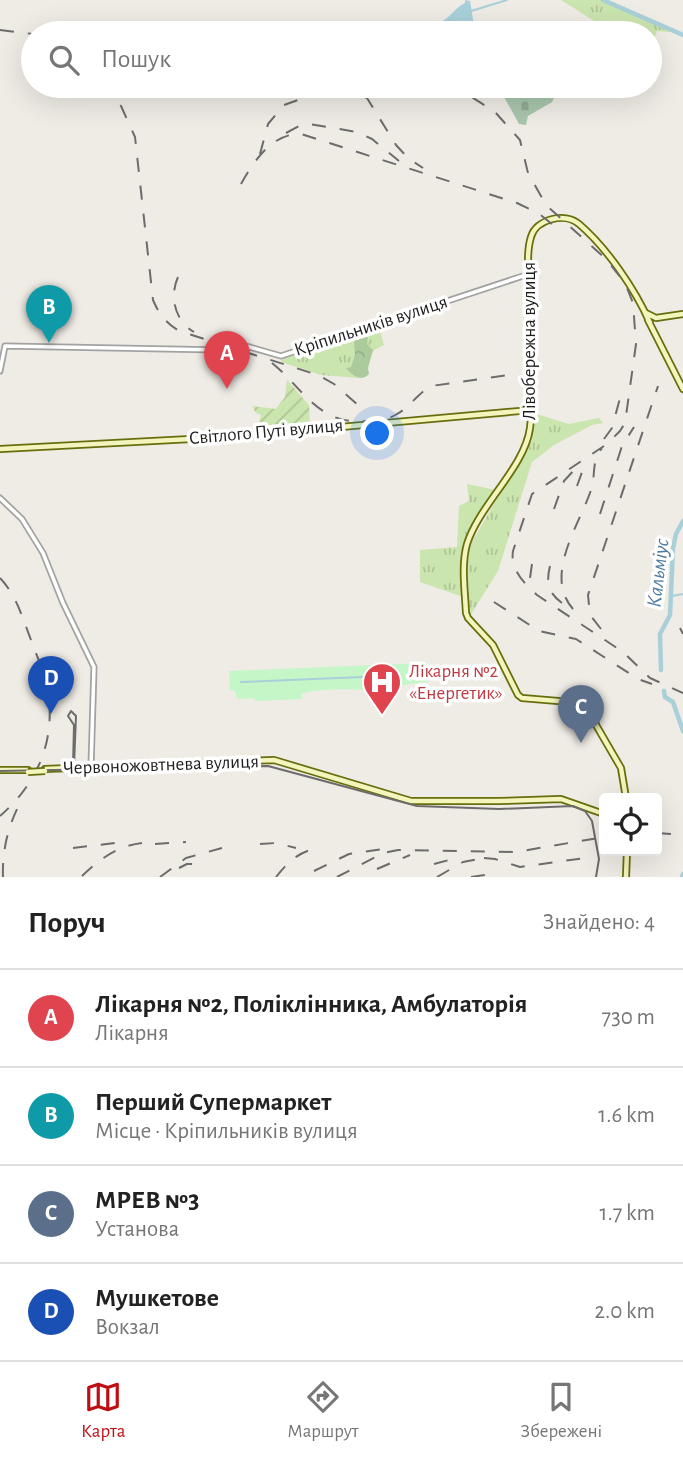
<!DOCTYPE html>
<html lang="uk">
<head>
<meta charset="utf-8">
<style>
  :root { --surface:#fff; --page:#f2f2f2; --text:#222; --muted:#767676; --line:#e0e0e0; --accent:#bf0e13 }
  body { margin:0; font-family:"Alegreya Sans",sans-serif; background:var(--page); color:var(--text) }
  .controls { position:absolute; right:21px; bottom:21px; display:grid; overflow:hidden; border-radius:7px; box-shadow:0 7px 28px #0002 }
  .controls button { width:63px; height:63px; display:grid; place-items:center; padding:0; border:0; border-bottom:2px solid var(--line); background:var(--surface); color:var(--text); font:35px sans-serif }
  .you { position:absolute; left:378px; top:434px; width:24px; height:24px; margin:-18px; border:5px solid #fff; border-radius:50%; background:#1a73e8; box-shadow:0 0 0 10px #1a73e833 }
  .badge { display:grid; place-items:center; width:46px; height:46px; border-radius:50%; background:var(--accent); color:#fff; font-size:23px; font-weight:700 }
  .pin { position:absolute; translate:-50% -58px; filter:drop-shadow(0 2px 4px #0008) }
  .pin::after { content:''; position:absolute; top:37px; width:24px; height:21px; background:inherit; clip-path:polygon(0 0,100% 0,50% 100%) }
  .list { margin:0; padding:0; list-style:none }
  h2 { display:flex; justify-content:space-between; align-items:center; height:91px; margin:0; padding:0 28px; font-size:30px }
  h2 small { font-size:23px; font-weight:400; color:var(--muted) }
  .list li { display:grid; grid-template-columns:46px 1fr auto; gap:21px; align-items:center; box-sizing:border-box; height:98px; padding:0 28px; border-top:2px solid var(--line) }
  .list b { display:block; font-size:26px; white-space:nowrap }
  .list p { margin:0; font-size:23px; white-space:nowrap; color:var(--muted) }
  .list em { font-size:23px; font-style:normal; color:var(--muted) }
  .icon { flex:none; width:38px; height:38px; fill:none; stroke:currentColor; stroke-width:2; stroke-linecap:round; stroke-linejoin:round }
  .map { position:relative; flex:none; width:683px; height:877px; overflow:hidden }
  .search { position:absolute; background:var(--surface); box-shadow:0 7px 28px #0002; left:21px; right:21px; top:21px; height:77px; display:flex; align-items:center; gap:18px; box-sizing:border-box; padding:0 24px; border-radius:38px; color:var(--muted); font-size:26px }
  .sheet { height:483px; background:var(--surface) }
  nav { display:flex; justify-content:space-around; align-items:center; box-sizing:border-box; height:98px; border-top:2px solid var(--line); background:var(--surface); font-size:19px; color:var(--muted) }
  nav a { display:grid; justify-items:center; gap:4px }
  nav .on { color:var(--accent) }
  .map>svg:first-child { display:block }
</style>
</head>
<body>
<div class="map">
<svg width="683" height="877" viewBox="0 0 683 877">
  <defs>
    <pattern id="grass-tufts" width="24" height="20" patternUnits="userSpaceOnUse" patternTransform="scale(1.75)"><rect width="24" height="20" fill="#cbe5af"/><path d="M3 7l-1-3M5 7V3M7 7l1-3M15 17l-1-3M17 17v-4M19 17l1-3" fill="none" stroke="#aec496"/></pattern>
    <pattern id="forest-crowns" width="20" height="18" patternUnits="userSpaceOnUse" patternTransform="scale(1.75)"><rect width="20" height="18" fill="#accb9d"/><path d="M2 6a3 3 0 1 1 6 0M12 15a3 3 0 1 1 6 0" fill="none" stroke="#94ae87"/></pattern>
    <pattern id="cemetery-stones" width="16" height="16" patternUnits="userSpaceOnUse" patternTransform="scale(1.75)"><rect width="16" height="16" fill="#a8c6ac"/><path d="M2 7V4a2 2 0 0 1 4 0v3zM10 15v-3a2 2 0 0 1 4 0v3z" fill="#90aa94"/></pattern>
    <pattern id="garden-furrows" width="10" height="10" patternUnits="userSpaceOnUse" patternTransform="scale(1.75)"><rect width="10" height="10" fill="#cbe5af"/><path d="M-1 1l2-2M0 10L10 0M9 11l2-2" fill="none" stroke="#aec496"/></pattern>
  </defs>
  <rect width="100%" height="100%" fill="#efebe5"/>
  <path fill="url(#grass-tufts)" d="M 561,0 L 603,0 L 629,12 L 635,12 L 671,30 L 670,32 L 657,31 L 650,47 L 650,33 L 613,33 Z
    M 378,324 L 384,345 L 374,350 L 358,378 L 321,375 L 281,362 L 282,357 Z
    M 533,413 L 569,424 L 599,418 L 603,423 L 592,425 L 554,445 L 532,462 L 498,571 L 470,616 L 468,614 L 468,549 L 526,448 Z
    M 467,484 L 496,490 L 465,547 L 463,597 L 420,582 L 420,550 L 457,547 L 459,506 L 469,501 Z"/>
  <path fill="url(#forest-crowns)" d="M 368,336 L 367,344 L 373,350 L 368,368 L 369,374 C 361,383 352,375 346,368 L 351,367 L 355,355 L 354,342 L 359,338 Z"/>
  <path fill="url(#cemetery-stones)" d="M 498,86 L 560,86 L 552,102 L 528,116 L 526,125 L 519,124 Z"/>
  <path fill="#c5f6c8" d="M 425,663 L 429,674 L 428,682 C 409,682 388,691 369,690 C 347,689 324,688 302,693 L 301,699 L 256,701 L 254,698 L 237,699 L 235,691 L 230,690 L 229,671 Z"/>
  <path fill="url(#garden-furrows)" d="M 287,380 L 309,405 L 310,427 L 254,432 L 259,425 L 261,415 L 256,413 L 252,406 L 276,409 L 285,397 Z"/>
  <path fill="#a9d0d9" d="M 465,0 L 470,1 L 474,25 L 463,24 L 459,27 L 444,27 L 441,22 C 451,17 457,6 465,3 Z"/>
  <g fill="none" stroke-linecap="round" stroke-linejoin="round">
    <path stroke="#a9d0d9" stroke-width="2" d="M 471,11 L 507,0
      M 423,33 L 440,24
      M 672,596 L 683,594
      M 241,682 L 386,676"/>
    <path stroke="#a9d0d9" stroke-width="4.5" d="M 603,0 L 683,35
      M 661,670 L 660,634 L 670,615 L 673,548 L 676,534 L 683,521
      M 664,691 L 665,697 L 673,702 L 683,731
      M 682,877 L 683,874"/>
    <defs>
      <path id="tertiary" d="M 0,371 L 5,346 L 221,350 L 227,344 L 232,342 L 281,356 L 529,274
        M 0,498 L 22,519 L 43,553 L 63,603 L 94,667 L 91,767"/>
      <path id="secondary" d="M 646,313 L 656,318 L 683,314
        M 648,320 L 683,389
        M 0,449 L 229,437 L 531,410
        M 45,769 L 274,760 L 411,801 L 499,801 L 561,799 L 604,814
        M 0,770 L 28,770
        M 626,798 L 621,768 L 596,725 L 592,708 L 582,703 L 522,698 L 518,695 L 493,645 L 468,618 L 466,613 C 465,591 461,565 467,544 C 479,505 525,467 530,428 C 535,389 532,340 530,301 C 530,281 525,256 531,237 C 536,219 565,212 579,224 C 607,248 635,289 650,323
        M 626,877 L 627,851"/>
    </defs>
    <use href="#tertiary" stroke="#a2a2a2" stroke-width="7"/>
    <use href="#secondary" stroke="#676e0d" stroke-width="8"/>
    <use href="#tertiary" stroke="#fff" stroke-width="3.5"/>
    <use href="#secondary" stroke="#f4f5bd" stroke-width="4.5"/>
    <path stroke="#6c6c6c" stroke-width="2" d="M 71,711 L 76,716 L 74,766 L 77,770 L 73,766 L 74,725 L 68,716 Z
      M 0,771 L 268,766 L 417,806 L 499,809 L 573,806 L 585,811 L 592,821 L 599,859 L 596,877"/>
    <path stroke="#6c6c6c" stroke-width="2" stroke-dasharray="14 14" stroke-linecap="butt" d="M 0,30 L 33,34
      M 100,86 L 121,106 L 135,137 L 153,300 C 159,314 165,322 179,331 L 318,375 L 334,384 L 359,406
      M 418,86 L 470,96 L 495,112 L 520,140 L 528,173 L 546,205 L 606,259 L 625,283 L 633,303 L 636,344 L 625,423 L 620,431 L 607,444 L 532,494 L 513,551 C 510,570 525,584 537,595 L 623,652 L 650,678 L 683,693
      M 286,133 L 299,126 L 309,124 L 357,132 L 372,139 L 399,161
      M 260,154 L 268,124 L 284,105 L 318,93 L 350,90 L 367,98 L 396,145 L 408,158 L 423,168
      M 241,184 C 254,161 272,133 301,134 L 517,203 L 538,213 L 562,232
      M 178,277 C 169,297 175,321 194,332
      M 272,363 C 304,389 318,425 365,421 C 376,421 388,420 397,414 C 410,407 417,394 431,386 L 516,374
      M 604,439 L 612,428 L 623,387
      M 577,486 L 586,461
      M 554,509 L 564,481 L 575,469
      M 600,514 L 622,446 L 634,427
      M 532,564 L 530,578 L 534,589
      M 550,566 C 546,582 548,593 562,603
      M 0,578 C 17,596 22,617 31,640 C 36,655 44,670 47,686 C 57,738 39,782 0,816
      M 494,602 L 539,631 L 576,639 L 638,679 L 652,684
      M 573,609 C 543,575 580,524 591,490 C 596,475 591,461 602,448
      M 680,628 L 683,634
      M 601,629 L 590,615 L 588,595 L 658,386
      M 657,833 L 683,835
      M 155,844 L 186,842
      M 260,844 L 276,843 L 296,848
      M 73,848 L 124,842
      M 484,858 L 495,859 L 520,867 L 585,858
      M 434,864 L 460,857
      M 179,868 L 187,864 L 205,864
      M 377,869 L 410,855
      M 314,871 L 349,854 L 384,849
      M 82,876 C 100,859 117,846 142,843
      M 3,877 C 2,851 8,826 20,803
      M 160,877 L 186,858 L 222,848
      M 276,877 C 288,862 299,851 319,848
      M 337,877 L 383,853 L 398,850 L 516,852 L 604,837
      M 437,877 L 463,862 L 484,858
      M 471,877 L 491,874"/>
    <defs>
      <path id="secondary-bridge" d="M 28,772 L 45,771"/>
    </defs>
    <use href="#secondary-bridge" stroke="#676e0d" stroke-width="8" stroke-linecap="butt"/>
    <use href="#secondary-bridge" stroke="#f4f5bd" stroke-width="4.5"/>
  </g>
  <defs>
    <symbol id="hospital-pin" viewBox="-11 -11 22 30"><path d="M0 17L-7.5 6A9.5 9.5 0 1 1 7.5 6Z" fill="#e0444e" stroke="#fff"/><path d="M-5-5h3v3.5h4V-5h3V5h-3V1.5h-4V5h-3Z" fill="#fff"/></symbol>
  </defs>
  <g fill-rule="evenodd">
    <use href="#hospital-pin" x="360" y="660" width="44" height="60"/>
  </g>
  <g text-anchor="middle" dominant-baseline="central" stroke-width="7" stroke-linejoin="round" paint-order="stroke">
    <g font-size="19" fill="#1e1e1e" stroke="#fff">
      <text transform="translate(371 326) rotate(-18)">Кріпильників вулиця</text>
      <text transform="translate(529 341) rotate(-90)">Лівобережна вулиця</text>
      <text transform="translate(266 432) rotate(-5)">Світлого Путі вулиця</text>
      <text transform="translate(161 765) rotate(-2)">Червоножовтнева вулиця</text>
    </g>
    <g font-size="19" fill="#be3a42" stroke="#fff" text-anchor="start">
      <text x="409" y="671">Лікарня №2<tspan x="409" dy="22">«Енергетик»</tspan></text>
    </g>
    <g font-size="21" font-style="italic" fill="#4e7aa0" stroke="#fff">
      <text transform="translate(658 573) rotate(-83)">Кальміус</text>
    </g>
  </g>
</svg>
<div class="controls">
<button><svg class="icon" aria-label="locate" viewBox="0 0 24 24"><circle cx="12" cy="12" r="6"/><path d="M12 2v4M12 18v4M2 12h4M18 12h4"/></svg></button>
</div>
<div class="you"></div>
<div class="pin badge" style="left:227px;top:389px;background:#e0444e">A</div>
<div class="pin badge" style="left:49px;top:343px;background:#0f9aa8">B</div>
<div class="pin badge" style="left:581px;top:743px;background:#5c6f8a">C</div>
<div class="pin badge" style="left:51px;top:714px;background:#1a4fb4">D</div>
<div class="search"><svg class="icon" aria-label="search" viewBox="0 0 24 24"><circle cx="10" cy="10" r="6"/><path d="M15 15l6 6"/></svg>Пошук</div>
</div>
<section class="sheet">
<h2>Поруч<small>Знайдено: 4</small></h2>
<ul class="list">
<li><span class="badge" style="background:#e0444e">A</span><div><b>Лікарня №2, Поліклінника, Амбулаторія</b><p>Лікарня</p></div><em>730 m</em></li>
<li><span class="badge" style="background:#0f9aa8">B</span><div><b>Перший Супермаркет</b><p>Місце · Кріпильників вулиця</p></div><em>1.6 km</em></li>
<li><span class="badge" style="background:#5c6f8a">C</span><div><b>МРЕВ №3</b><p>Установа</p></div><em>1.7 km</em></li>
<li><span class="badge" style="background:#1a4fb4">D</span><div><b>Мушкетове</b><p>Вокзал</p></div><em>2.0 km</em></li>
</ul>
</section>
<nav>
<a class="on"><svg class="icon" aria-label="map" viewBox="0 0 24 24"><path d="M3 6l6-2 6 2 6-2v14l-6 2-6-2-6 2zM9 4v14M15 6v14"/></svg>Карта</a>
<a><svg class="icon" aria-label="directions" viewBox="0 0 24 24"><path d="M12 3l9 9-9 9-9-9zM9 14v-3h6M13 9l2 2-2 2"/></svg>Маршрут</a>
<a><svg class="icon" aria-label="saved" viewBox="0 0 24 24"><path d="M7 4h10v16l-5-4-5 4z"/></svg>Збережені</a>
</nav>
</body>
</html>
